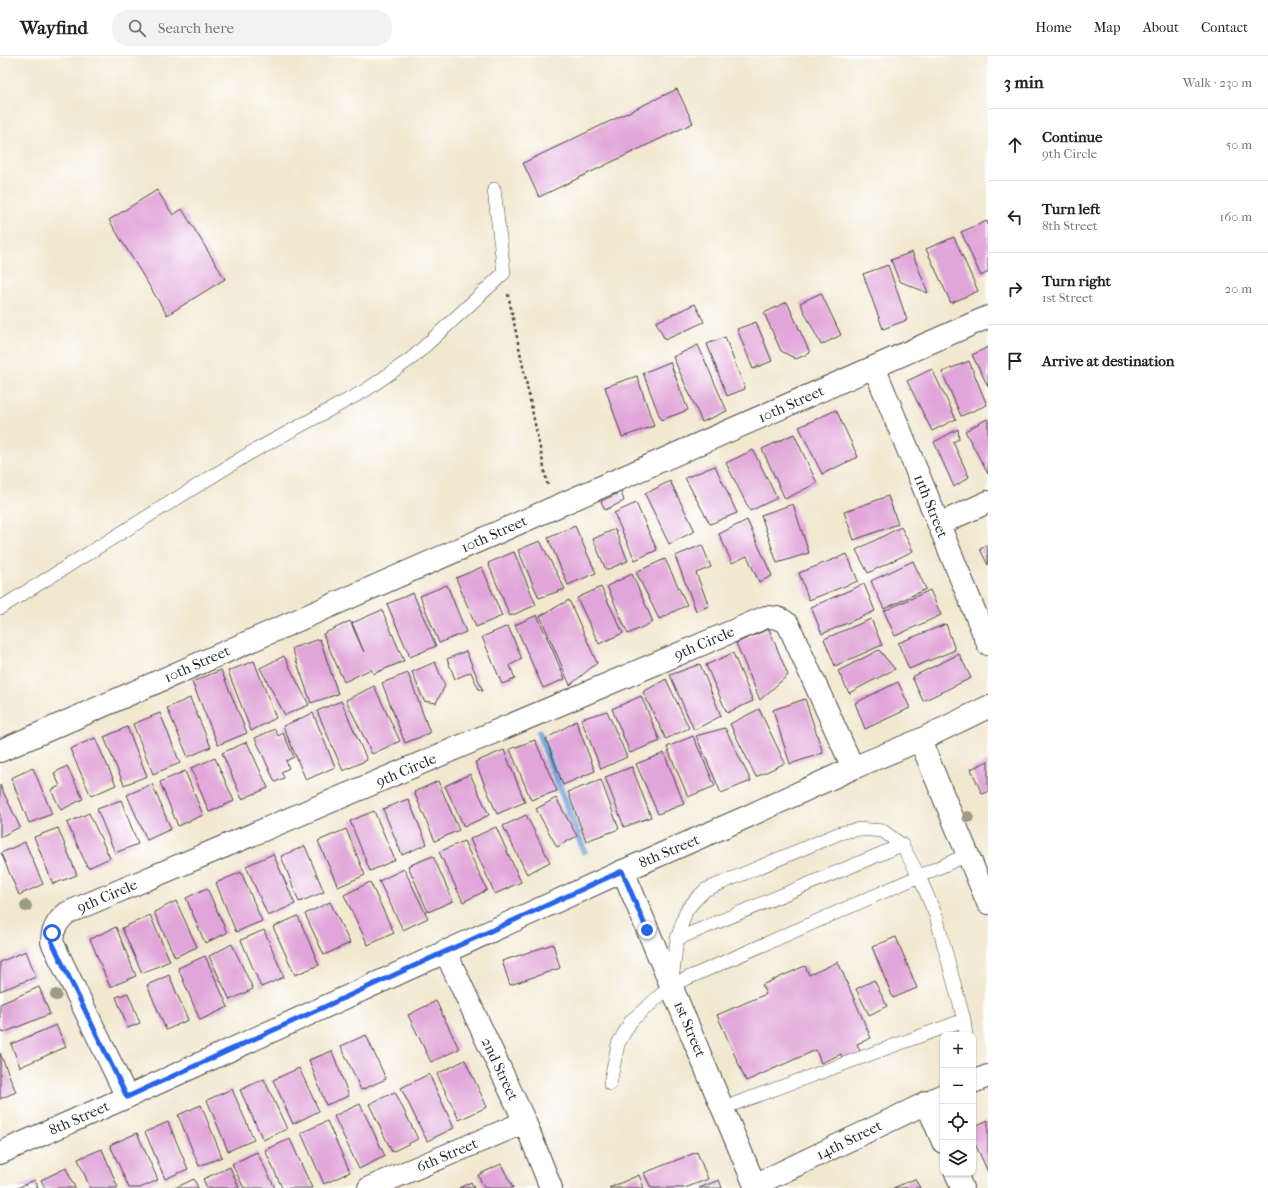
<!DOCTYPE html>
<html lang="en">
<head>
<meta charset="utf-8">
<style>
  :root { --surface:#fff; --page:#f2f2f2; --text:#202124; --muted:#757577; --line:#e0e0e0 }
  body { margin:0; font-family:"IM FELL French Canon",serif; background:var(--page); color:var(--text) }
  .controls { position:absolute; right:12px; bottom:12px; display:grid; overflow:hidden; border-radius:8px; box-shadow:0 1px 3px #0004 }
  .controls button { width:36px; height:36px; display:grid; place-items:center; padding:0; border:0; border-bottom:1px solid var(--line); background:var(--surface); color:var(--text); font:20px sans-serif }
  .stop { position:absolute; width:12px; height:12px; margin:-9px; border:3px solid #2563eb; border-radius:50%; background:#fff }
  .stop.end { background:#2563eb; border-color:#fff; box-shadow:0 1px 4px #0008 }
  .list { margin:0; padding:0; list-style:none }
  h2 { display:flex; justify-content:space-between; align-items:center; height:52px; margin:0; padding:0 16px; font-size:17px }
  h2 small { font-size:13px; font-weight:400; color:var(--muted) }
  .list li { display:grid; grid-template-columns:26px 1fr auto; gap:12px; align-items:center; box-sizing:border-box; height:72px; padding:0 16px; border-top:1px solid var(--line) }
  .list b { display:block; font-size:15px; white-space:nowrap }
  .list p { margin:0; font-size:13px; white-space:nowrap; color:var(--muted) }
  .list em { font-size:13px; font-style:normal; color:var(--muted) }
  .icon { flex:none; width:22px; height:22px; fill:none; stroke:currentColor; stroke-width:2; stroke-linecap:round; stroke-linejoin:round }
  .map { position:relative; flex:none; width:988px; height:1132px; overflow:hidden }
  header { display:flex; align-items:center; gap:24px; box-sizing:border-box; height:56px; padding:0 20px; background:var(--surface); border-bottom:1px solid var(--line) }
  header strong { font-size:19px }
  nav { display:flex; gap:22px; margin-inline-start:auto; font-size:14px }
  .search { width:280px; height:36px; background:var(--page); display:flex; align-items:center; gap:10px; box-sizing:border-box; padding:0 14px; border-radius:16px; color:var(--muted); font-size:15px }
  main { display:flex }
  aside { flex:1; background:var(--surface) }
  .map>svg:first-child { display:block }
</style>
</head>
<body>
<header>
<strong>Wayfind</strong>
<div class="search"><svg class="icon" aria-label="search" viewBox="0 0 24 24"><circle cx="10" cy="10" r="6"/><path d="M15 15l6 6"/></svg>Search here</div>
<nav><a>Home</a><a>Map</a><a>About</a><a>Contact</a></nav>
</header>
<main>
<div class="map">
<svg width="988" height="1132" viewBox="0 0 988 1132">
  <rect width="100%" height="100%" fill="#fff"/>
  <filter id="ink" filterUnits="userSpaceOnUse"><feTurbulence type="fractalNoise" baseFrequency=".025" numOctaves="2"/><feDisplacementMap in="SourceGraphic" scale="8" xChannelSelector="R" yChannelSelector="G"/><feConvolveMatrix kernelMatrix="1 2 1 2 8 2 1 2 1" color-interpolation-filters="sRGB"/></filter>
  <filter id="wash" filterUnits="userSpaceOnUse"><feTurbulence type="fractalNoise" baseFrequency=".012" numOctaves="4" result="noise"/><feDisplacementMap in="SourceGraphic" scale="16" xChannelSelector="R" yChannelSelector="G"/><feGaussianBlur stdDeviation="0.9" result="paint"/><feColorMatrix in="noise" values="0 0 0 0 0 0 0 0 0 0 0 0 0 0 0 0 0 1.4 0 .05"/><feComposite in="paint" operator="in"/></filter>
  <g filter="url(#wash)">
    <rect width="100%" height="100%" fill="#f2e8d0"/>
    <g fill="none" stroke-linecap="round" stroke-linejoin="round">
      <path stroke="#6d9fd8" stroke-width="7" d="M 539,677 L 584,795"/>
    </g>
    <g id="blocks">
      <path fill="#e1a6d9" d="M 677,33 L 693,67 L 539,141 L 523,107 Z
        M 157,134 L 173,159 L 182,153 L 225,223 L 167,259 L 109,164 Z
        M 987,165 L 988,169 L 988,216 L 981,220 L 961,176 Z
        M 954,181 L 978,235 L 951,247 L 926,193 Z
        M 912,196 L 928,237 L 899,225 L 891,204 Z
        M 888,209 L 907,264 L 883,273 L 863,218 Z
        M 821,237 L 841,279 L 821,289 L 800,247 Z
        M 787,246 L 810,297 L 796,303 L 781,295 L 764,257 Z
        M 695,248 L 704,266 L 665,284 L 656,266 Z
        M 756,266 L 772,305 L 753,313 L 737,273 Z
        M 725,281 L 745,333 L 727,340 L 707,288 Z
        M 698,289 L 727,355 L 702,366 L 673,301 Z
        M 988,291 L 988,330 L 972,299 Z
        M 969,305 L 987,349 L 961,360 L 942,316 Z
        M 670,306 L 688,354 L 661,364 L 643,317 Z
        M 932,313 L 956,363 L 932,375 L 907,325 Z
        M 637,320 L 654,370 L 622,381 L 605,331 Z
        M 836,354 L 858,401 L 822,418 L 799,371 Z
        M 987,363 L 988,365 L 988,418 L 965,375 Z
        M 958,373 L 959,383 L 953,386 L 969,421 L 954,431 L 934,386 Z
        M 794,378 L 817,427 L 785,443 L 762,393 Z
        M 753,394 L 777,442 L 750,455 L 726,407 Z
        M 715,410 L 737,457 L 710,468 L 685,422 Z
        M 670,425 L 695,475 L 669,488 L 645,438 Z
        M 621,436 L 624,445 L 605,454 L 601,445 Z
        M 888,440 L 898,468 L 854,484 L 844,456 Z
        M 636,447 L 657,494 L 635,504 L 614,457 Z
        M 793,448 L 809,497 L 777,507 L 761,459 Z
        M 747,464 L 772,520 L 759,526 L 747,500 L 732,507 L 719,478 Z
        M 575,470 L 596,517 L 568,529 L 548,482 Z
        M 901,471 L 913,495 L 868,517 L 856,494 Z
        M 615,473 L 628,505 L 606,514 L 593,483 Z
        M 540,485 L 565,533 L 539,542 L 518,494 Z
        M 702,489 L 711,511 L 696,517 L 709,550 L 696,555 L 675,500 Z
        M 988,489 L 988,509 L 980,493 Z
        M 514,496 L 536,549 L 510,560 L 488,507 Z
        M 847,498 L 858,525 L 809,544 L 799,517 Z
        M 665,503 L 687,549 L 659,563 L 636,516 Z
        M 913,505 L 926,533 L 884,553 L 871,525 Z
        M 482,511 L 502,560 L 476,571 L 456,522 Z
        M 632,518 L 653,566 L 628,578 L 607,530 Z
        M 864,528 L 875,555 L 822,578 L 811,551 Z
        M 447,529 L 466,576 L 439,587 L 420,540 Z
        M 601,531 L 623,577 L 599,588 L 577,542 Z
        M 930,534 L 941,559 L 895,580 L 884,555 Z
        M 413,537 L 436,590 L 410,601 L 387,548 Z
        M 569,544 L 597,607 L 570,629 L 540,560 Z
        M 382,554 L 404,605 L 373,618 L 371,613 L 344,626 L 323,578 L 350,565 L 364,596 L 352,567 Z
        M 537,559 L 565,623 L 543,632 L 515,569 Z
        M 871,563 L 882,589 L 835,610 L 824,583 Z
        M 946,568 L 955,594 L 909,613 L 898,587 Z
        M 508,570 L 522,603 L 510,609 L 515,623 L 502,628 L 482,581 Z
        M 769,573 L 788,619 L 760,644 L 736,587 Z
        M 320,583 L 338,638 L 311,647 L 292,592 Z
        M 879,594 L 895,613 L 849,637 L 838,615 Z
        M 466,595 L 483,635 L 479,634 L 471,616 L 455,623 L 447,603 Z
        M 733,597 L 753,645 L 727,657 L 706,609 Z
        M 959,598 L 971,622 L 923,645 L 912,621 Z
        M 284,600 L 309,649 L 285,659 L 260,612 Z
        M 254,605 L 276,662 L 251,675 L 228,615 Z
        M 435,606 L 445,630 L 436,647 L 424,645 L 412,616 Z
        M 700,608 L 721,660 L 694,674 L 670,619 Z
        M 221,614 L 247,677 L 218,689 L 192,626 Z
        M 408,617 L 430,677 L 405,687 L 382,627 Z
        M 666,623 L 689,672 L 666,683 L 643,636 Z
        M 898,626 L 910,652 L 865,673 L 855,647 Z
        M 374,630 L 400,685 L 372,698 L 346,644 Z
        M 641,640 L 660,685 L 630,697 L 612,653 Z
        M 190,642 L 211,691 L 188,701 L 167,652 Z
        M 805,643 L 823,697 L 790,708 L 773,654 Z
        M 341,645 L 367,704 L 343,715 L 317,655 Z
        M 759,653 L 785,707 L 756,721 L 730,668 Z
        M 607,655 L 627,701 L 601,713 L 581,663 Z
        M 160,657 L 180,707 L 153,718 L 133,668 Z
        M 313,657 L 335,711 L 306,724 L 283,670 Z
        M 576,665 L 595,715 L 563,729 L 546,683 Z
        M 127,671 L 147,720 L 124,729 L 104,681 Z
        M 725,672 L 751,725 L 721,737 L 696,680 Z
        M 275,673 L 278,680 L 283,677 L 294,701 L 286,705 L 289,712 L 281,716 L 284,722 L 275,726 L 255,682 Z
        M 693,680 L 715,730 L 688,741 L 667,691 Z
        M 95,682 L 116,729 L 91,740 L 70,693 Z
        M 535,684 L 557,735 L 531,744 L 510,693 Z
        M 247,686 L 268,732 L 242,743 L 222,697 Z
        M 504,694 L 525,746 L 497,758 L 475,706 Z
        M 664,697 L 684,748 L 658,758 L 636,708 Z
        M 215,702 L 234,745 L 209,756 L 191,712 Z
        M 988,705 L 988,736 L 982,738 L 971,713 Z
        M 67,710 L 83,743 L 61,754 L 51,734 L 60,730 L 54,717 Z
        M 632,711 L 651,761 L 624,771 L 605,721 Z
        M 33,712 L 52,758 L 29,767 L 11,722 Z
        M 185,715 L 203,759 L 178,770 L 160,726 Z
        M 470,718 L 489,759 L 464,771 L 445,730 Z
        M 601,724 L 619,773 L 586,785 L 568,736 Z
        M 438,725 L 459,774 L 435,785 L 414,736 Z
        M 152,728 L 171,773 L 147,784 L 127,739 Z
        M 0,729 L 20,771 L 0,781 Z
        M 556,742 L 577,780 L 557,791 L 536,753 Z
        M 408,743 L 427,788 L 402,799 L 383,753 Z
        M 121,744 L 138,788 L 115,797 L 97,753 Z
        M 374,755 L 395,804 L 370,815 L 350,765 Z
        M 89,757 L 110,802 L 88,812 L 67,767 Z
        M 526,759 L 550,806 L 527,818 L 503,770 Z
        M 496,771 L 521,826 L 495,838 L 470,783 Z
        M 58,772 L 77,819 L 53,828 L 34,781 Z
        M 346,773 L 365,819 L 338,831 L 318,785 Z
        M 464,785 L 487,834 L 463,846 L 439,796 Z
        M 25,786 L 43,828 L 19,839 L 1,797 Z
        M 305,790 L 324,836 L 299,846 L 281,800 Z
        M 273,798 L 295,848 L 268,860 L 246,810 Z
        M 433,800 L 453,845 L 428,856 L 408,810 Z
        M 404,813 L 428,862 L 403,874 L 379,825 Z
        M 241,816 L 262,865 L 236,876 L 216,827 Z
        M 370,826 L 394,877 L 368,889 L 344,839 Z
        M 207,832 L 227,877 L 205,887 L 186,842 Z
        M 176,845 L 197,891 L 175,901 L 154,856 Z
        M 330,846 L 350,887 L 324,899 L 305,858 Z
        M 150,859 L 170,905 L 142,917 L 122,872 Z
        M 298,860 L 319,909 L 295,919 L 273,871 Z
        M 116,871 L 136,920 L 110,931 L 90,883 Z
        M 264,874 L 284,921 L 261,931 L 241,884 Z
        M 896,881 L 917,932 L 893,942 L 872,891 Z
        M 232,888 L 253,933 L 230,944 L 209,900 Z
        M 553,888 L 560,912 L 510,929 L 502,905 Z
        M 26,895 L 36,921 L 0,935 L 0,906 Z
        M 205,900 L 228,951 L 200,964 L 178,912 Z
        M 838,906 L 871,982 L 857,988 L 861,997 L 843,1005 L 841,998 L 821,1007 L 816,994 L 746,1025 L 717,959 L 766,938 L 762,929 L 805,910 L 809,919 Z
        M 169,919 L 188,964 L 166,974 L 147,929 Z
        M 874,924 L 887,950 L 869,959 L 856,933 Z
        M 39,931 L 50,958 L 3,977 L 0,969 L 0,948 Z
        M 128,937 L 140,967 L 128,972 L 116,941 Z
        M 436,945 L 459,993 L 431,1006 L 408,959 Z
        M 56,969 L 66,991 L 20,1011 L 11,988 Z
        M 366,979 L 386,1023 L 361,1034 L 341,990 Z
        M 332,995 L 349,1040 L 326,1049 L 309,1004 Z
        M 0,997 L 16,1036 L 0,1043 Z
        M 465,1004 L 487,1051 L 459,1064 L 437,1018 Z
        M 299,1012 L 319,1055 L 293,1068 L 273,1024 Z
        M 429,1018 L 454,1072 L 427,1085 L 401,1032 Z
        M 264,1023 L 287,1073 L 263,1084 L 240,1034 Z
        M 232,1033 L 254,1084 L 228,1095 L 207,1044 Z
        M 395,1036 L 418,1083 L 392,1096 L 369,1048 Z
        M 360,1048 L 385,1100 L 359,1113 L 334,1060 Z
        M 201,1049 L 222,1101 L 199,1110 L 178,1059 Z
        M 988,1064 L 988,1116 L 973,1083 L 973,1071 Z
        M 327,1065 L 350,1116 L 324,1128 L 301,1077 Z
        M 168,1066 L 188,1113 L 165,1123 L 145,1076 Z
        M 137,1077 L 158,1124 L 140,1132 L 129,1132 L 110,1089 Z
        M 290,1083 L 312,1132 L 282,1132 L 265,1094 Z
        M 102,1093 L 118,1132 L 90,1132 L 78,1103 Z
        M 257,1096 L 275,1132 L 244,1132 L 232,1108 Z
        M 697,1096 L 708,1123 L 685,1132 L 651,1132 L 644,1117 Z
        M 501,1108 L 513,1132 L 484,1132 L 478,1119 Z
        M 230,1111 L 239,1132 L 207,1132 L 203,1123 Z
        M 66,1112 L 75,1132 L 45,1132 L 41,1124 Z
        M 639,1119 L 644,1132 L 609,1132 Z
        M 194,1123 L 198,1132 L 175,1132 Z
        M 915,1123 L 920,1132 L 893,1132 Z
        M 35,1124 L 38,1132 L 17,1132 Z
        M 719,1124 L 722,1132 L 699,1132 Z
        M 471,1126 L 474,1132 L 459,1132 Z"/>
    </g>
  </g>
  <g filter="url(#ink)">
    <use href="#blocks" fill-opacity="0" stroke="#494744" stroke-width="1"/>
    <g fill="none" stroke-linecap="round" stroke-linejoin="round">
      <defs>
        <path id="lane" d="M 0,552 L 250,397 L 366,334 L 412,302 L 504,217 L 494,133
          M 677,883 L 902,789
          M 672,925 L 677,883 L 686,855 L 695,844 L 705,834 L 840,777 L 859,773 L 883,775 L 902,789 L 919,820 L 936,860 L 964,964 L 966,979
          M 610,1028 L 618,988 L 631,965 L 672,929 L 967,799
          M 723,1052 L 964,964"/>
        <path id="street" d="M 874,311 L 988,588
          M 939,468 L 988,446
          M 920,684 L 988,847
          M 0,695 L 988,261
          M 623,815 L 742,763 L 853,712 L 920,684 L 988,651
          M 445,895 L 525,1066 L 551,1132
          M 973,1026 L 988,1020
          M 127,1041 L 52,886 C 52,874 57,865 67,857 L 766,561 C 775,561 781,562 788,568 L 853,712
          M 926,1046 L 943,1086
          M 956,1117 L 962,1132
          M 755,1129 L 943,1039
          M 369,1132 L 525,1066"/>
        <path id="secondary" d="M 0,1097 L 127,1041 L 623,815 L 756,1132"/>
      </defs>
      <use href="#lane" stroke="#494744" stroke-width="14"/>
      <use href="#street" stroke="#494744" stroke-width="24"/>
      <use href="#secondary" stroke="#494744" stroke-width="24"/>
      <path stroke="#494744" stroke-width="2.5" stroke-dasharray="3 3" stroke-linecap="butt" d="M 508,238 L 548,431"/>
      <use href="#lane" stroke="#fff" stroke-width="13"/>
      <use href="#street" stroke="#fff" stroke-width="22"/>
      <use href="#secondary" stroke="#fff" stroke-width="22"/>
    </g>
    <g fill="#9c9c81">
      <circle cx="968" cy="761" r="6"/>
      <circle cx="26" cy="850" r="6"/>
      <circle cx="56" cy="939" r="6"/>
    </g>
  </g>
  <g fill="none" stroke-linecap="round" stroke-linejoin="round" filter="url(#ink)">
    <path stroke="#2563eb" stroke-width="5" d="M 52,877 L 52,886 L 127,1041 L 622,815 L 647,874"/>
  </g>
  <g text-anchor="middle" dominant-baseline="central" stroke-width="3" stroke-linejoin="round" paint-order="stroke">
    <g font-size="15" fill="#2b2b2b" stroke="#fff">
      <text transform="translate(791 348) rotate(-24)">10th Street</text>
      <text transform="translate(931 450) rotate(68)">11th Street</text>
      <text transform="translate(494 478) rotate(-24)">10th Street</text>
      <text transform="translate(704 587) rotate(-23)">9th Circle</text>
      <text transform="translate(197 608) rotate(-24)">10th Street</text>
      <text transform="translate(406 714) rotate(-23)">9th Circle</text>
      <text transform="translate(669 795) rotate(-23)">8th Street</text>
      <text transform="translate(107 840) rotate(-23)">9th Circle</text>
      <text transform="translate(690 973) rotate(67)">1st Street</text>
      <text transform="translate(500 1013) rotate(65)">2nd Street</text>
      <text transform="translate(79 1062) rotate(-24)">8th Street</text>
      <text transform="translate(849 1084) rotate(-26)">14th Street</text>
      <text transform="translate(447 1099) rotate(-23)">6th Street</text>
    </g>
  </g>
</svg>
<div class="controls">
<button>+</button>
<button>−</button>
<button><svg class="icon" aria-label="locate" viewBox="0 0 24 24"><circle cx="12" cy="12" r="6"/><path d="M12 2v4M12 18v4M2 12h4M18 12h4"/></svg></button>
<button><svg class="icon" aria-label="layers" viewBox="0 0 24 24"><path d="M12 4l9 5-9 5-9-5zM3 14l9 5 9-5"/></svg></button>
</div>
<div class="stop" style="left:52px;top:877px"></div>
<div class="stop end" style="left:647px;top:874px"></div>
</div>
<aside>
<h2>3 min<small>Walk · 230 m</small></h2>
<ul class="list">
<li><svg class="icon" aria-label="ahead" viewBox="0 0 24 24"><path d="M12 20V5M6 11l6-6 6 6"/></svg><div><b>Continue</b><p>9th Circle</p></div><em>50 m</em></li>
<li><svg class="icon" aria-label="left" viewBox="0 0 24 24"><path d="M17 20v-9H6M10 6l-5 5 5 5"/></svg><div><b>Turn left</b><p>8th Street</p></div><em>160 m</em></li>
<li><svg class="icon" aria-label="right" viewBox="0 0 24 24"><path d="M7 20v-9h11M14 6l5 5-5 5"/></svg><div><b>Turn right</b><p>1st Street</p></div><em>20 m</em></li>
<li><svg class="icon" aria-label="arrive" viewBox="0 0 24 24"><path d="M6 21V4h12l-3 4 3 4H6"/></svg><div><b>Arrive at destination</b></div></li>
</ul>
</aside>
</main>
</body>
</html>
